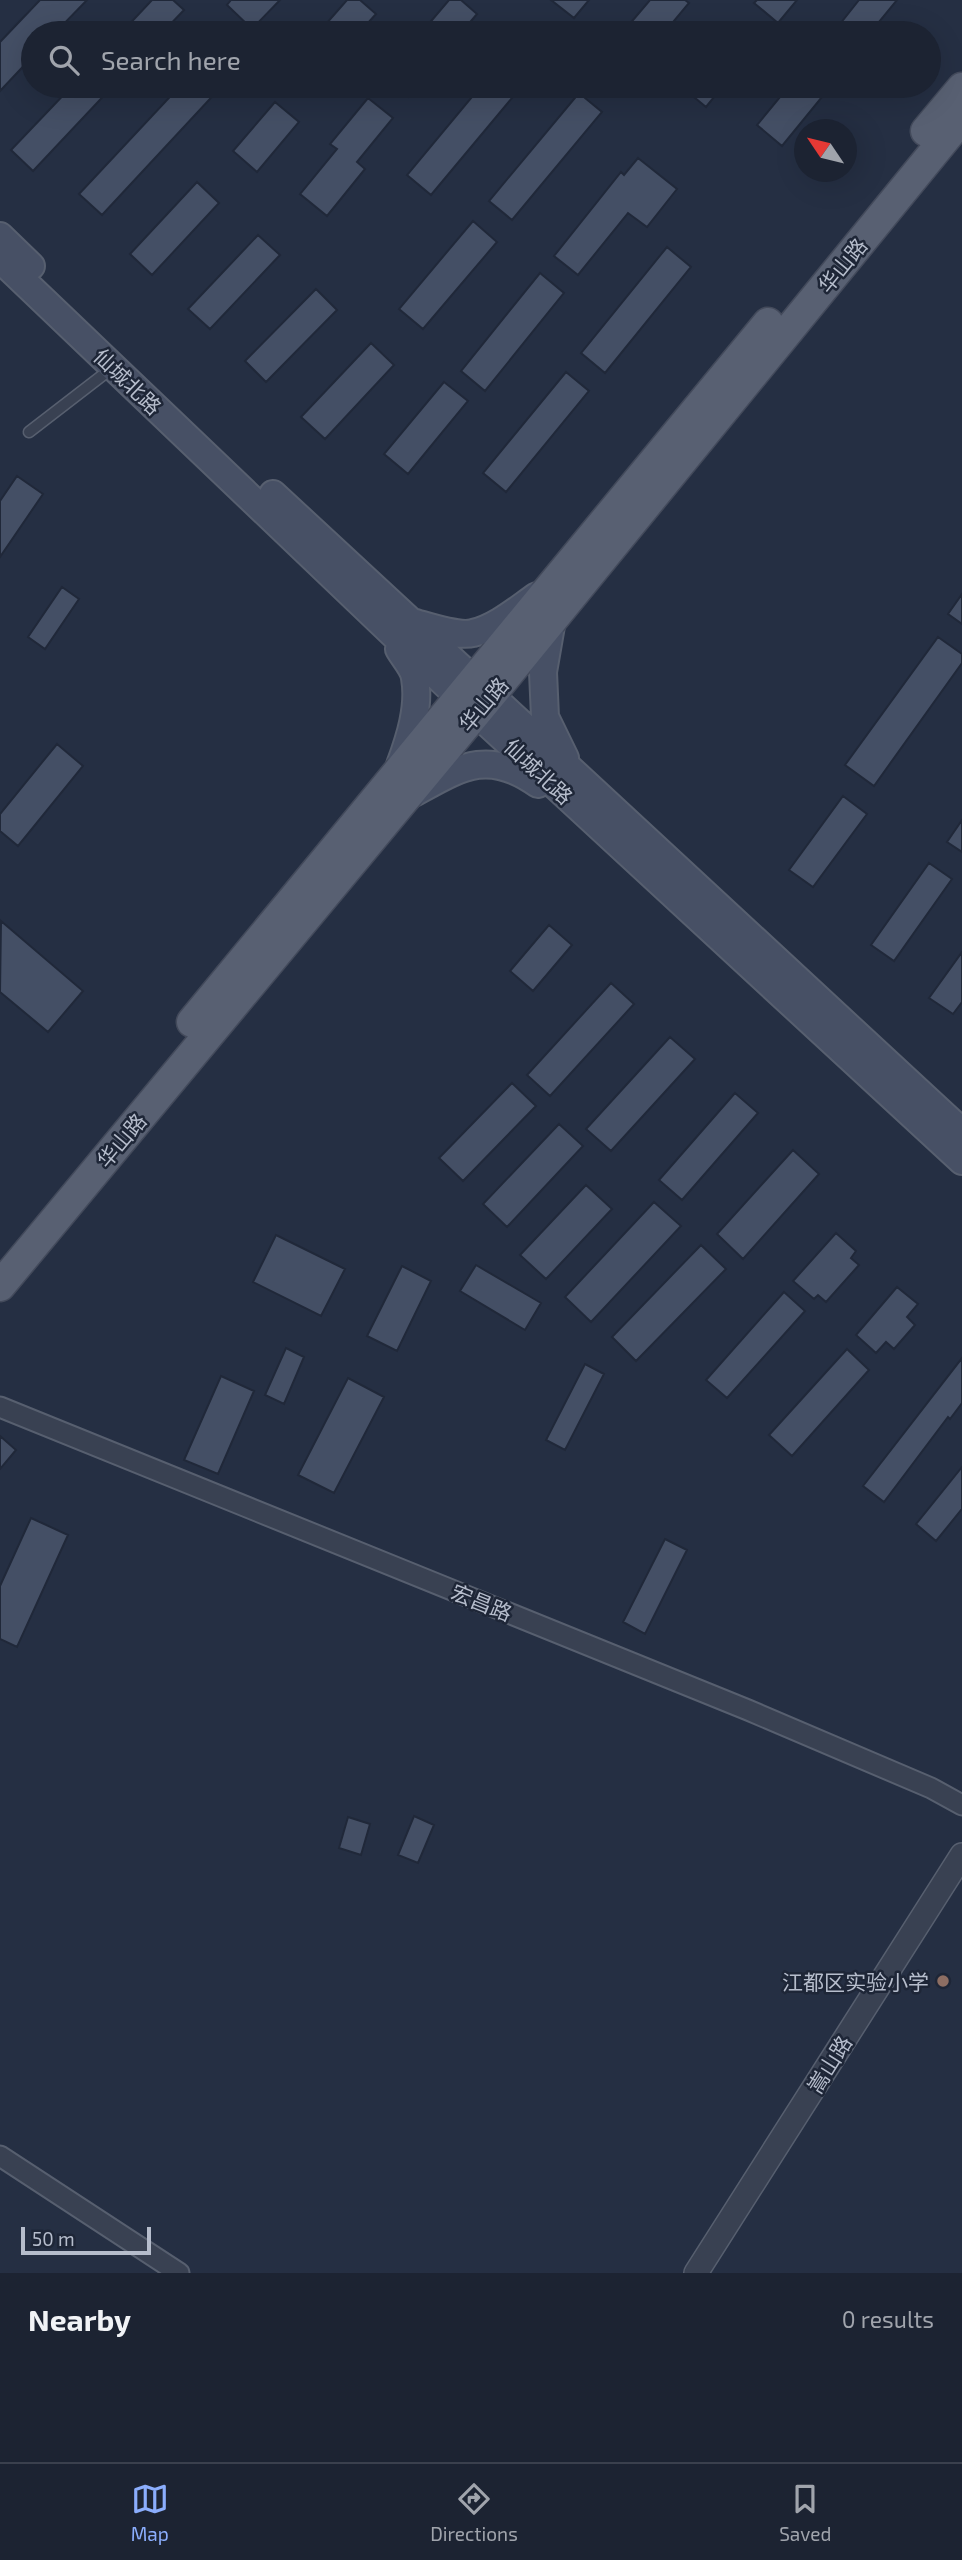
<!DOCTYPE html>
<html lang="en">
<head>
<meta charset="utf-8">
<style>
  :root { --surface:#1c2332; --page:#252b3a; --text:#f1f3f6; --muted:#a0a4ac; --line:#3a404d; --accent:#8badfc }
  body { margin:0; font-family:"Exo 2","Noto Sans SC",sans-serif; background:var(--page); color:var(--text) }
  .compass { position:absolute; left:794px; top:119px; width:63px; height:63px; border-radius:50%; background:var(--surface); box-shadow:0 7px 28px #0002; rotate:305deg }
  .scale { position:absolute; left:21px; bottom:18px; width:130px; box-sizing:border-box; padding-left:7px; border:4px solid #b6bdcc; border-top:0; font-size:19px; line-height:24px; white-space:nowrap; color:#b6bdcc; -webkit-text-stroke:5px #1e2637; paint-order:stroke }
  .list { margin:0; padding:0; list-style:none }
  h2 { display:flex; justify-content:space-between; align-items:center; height:91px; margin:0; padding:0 28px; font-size:30px }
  h2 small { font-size:23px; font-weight:400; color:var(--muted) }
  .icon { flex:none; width:38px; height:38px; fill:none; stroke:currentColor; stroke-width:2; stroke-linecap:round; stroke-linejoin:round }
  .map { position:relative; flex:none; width:962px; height:2273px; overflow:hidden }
  .search { position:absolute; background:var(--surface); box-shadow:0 7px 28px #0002; left:21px; right:21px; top:21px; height:77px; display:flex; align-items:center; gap:18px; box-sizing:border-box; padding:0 24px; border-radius:38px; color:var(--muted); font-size:26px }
  .sheet { height:189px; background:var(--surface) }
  nav { display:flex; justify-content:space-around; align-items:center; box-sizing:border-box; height:98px; border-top:2px solid var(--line); background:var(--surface); font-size:19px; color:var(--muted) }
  nav a { display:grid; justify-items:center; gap:4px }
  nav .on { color:var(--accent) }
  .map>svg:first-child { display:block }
</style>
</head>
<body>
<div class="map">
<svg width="962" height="2273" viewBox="0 0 962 2273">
  <rect width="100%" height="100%" fill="#252f43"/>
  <path fill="#444f65" stroke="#202839" stroke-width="2" d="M 40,0 L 87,0 L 55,33 L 33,33 L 33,56 L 0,91 L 0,42 Z
    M 152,0 L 173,0 L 184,10 L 162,33 L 121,33 Z
    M 231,0 L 280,0 L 252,29 L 227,5 Z
    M 347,0 L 360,0 L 376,14 L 359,33 L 318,33 Z
    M 449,0 L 461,0 L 477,14 L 461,33 L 421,33 Z
    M 551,0 L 589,0 L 574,18 Z
    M 650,0 L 685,0 L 689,3 L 664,33 L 622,33 Z
    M 757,0 L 797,0 L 778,23 L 754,3 Z
    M 859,0 L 897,0 L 870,33 L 851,33 L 840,24 Z
    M 735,23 L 748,33 L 727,33 Z
    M 72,86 L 113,86 L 33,171 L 11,150 Z
    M 180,86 L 222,86 L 102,215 L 79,194 Z
    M 293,86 L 314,86 L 305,96 Z
    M 394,86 L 418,86 L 408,97 Z
    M 481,86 L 522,86 L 431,195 L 407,175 Z
    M 685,86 L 723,86 L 706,107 L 683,88 Z
    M 789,86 L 831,86 L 782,146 L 757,125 Z
    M 579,93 L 602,112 L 512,220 L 489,201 Z
    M 368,98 L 393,118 L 357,162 L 365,169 L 327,216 L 300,194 L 337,149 L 330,144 Z
    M 275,102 L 299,122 L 257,172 L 233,151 Z
    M 638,158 L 677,189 L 647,227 L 628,213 L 578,275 L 554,256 L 621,172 L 624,175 Z
    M 197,182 L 219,203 L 152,275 L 130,254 Z
    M 473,221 L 497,242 L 423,329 L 399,309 Z
    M 258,235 L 280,255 L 210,329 L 188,309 Z
    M 667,247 L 691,267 L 605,373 L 581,353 Z
    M 540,273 L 564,293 L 485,391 L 461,371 Z
    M 316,289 L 337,310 L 266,382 L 245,361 Z
    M 371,343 L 394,365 L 325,439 L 301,417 Z
    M 566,372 L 589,391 L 506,492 L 483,473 Z
    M 444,382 L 468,401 L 408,474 L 384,454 Z
    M 17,476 L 43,494 L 0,557 L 0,501 Z
    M 62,587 L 79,599 L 45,649 L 28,637 Z
    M 962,594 L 962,624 L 948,614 Z
    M 938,637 L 962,654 L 962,663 L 874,786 L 845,765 Z
    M 57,744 L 83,766 L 18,846 L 0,831 L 0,814 Z
    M 843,796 L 867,814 L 813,887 L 789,870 Z
    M 962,820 L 962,852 L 947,842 Z
    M 929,863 L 952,879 L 894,961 L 871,945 Z
    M 1,921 L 83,991 L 48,1032 L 0,992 Z
    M 549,925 L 572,945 L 533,991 L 510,971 Z
    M 962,952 L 962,1002 L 953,1014 L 929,998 Z
    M 611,983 L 634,1004 L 550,1096 L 527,1075 Z
    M 670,1037 L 695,1059 L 611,1151 L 586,1129 Z
    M 512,1083 L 536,1106 L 463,1181 L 439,1158 Z
    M 735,1093 L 758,1113 L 682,1200 L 659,1180 Z
    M 559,1124 L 583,1146 L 507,1227 L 483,1204 Z
    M 793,1150 L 819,1174 L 743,1259 L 717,1234 Z
    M 586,1185 L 612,1209 L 546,1279 L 520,1255 Z
    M 654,1202 L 681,1226 L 591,1322 L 565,1297 Z
    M 836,1233 L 856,1251 L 851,1258 L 859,1265 L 826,1302 L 818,1295 L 814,1299 L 793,1281 Z
    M 276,1235 L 345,1269 L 321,1316 L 253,1282 Z
    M 701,1245 L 726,1269 L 636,1361 L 612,1337 Z
    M 476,1265 L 541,1303 L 525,1330 L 460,1291 Z
    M 402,1266 L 431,1281 L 397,1351 L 367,1336 Z
    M 897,1287 L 918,1304 L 907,1317 L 915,1325 L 894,1349 L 886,1342 L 876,1353 L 856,1335 Z
    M 784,1292 L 805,1311 L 727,1398 L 706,1380 Z
    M 286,1348 L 304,1357 L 284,1404 L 265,1395 Z
    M 847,1349 L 869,1370 L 792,1456 L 769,1435 Z
    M 962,1358 L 962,1403 L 950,1419 L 948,1417 L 884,1502 L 863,1486 Z
    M 585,1364 L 604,1374 L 565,1450 L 546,1440 Z
    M 221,1376 L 254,1391 L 218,1474 L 184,1460 Z
    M 348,1378 L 384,1397 L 334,1493 L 298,1475 Z
    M 0,1436 L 16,1450 L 0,1469 Z
    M 962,1467 L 962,1509 L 936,1541 L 916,1524 Z
    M 31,1518 L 68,1535 L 17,1647 L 0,1639 L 0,1586 Z
    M 665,1539 L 687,1550 L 645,1634 L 623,1622 Z
    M 414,1816 L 434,1825 L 418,1863 L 398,1855 Z
    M 348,1817 L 370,1824 L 361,1855 L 339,1848 Z"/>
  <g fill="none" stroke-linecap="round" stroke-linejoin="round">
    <defs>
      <path id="service" d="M 29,432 L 112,368"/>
      <path id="minor" d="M 0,1407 L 748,1710 L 931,1788 L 962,1805
        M 0,2156 L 179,2273"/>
      <path id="tertiary" d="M 696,2273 L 962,1855"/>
      <path id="secondary" d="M 0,236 L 31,266
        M 0,259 L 459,697 L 962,1161
        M 273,494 L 962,1132
        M 552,620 L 543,672 L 545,717 L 565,758
        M 412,622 C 427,626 458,637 473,633 C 496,628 518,609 537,596
        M 399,649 C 404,658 414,668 415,678 C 420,707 410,738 400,765
        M 410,795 C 458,769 486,747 538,784"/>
      <path id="primary" d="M 926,131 L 962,88
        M 192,1022 L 768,323
        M 0,1286 L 490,696 L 962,118"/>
    </defs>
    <use href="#service" stroke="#575f6f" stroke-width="13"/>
    <use href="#minor" stroke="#575f6f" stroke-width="23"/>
    <use href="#tertiary" stroke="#575f6f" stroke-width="26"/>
    <use href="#secondary" stroke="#575f6f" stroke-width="30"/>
    <use href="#primary" stroke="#434a5b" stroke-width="33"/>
    <use href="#service" stroke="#394152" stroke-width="10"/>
    <use href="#minor" stroke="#394152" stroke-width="19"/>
    <use href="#tertiary" stroke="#394152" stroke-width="23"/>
    <use href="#secondary" stroke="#475065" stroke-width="26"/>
    <use href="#primary" stroke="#586072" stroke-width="30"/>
  </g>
  <circle fill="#8d6e63" stroke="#1e2637" stroke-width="2.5" cx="943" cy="1981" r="7"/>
  <g text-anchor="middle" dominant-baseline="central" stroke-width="5" stroke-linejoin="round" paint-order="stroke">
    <g font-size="21" fill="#b6bdcc" stroke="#1e2637">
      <text transform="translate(842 265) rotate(-51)">华山路</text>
      <text transform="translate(128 381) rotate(44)">仙城北路</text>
      <text transform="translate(483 704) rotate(-50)">华山路</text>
      <text transform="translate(539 771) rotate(43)">仙城北路</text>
      <text transform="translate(121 1140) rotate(-50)">华山路</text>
      <text transform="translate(482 1602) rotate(22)">宏昌路</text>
      <text transform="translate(829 2064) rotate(-58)">嵩山路</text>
    </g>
    <g font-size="21" fill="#b6bdcc" stroke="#1e2637" text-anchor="end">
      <text x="929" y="1981">江都区实验小学</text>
    </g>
  </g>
</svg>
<svg class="compass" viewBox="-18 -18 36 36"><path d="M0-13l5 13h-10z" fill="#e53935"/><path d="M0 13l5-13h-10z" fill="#a0a4ac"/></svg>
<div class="scale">50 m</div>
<div class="search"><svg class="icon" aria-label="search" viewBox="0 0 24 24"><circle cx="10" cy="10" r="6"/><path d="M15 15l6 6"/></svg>Search here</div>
</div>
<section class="sheet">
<h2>Nearby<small>0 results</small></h2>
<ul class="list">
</ul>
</section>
<nav>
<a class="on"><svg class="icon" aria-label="map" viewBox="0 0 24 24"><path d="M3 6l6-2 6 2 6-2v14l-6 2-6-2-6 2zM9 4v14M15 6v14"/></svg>Map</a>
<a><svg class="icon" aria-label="directions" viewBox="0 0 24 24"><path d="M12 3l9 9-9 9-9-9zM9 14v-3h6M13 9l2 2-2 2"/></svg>Directions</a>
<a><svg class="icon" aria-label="saved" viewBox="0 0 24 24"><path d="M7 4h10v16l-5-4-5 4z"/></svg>Saved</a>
</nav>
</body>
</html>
